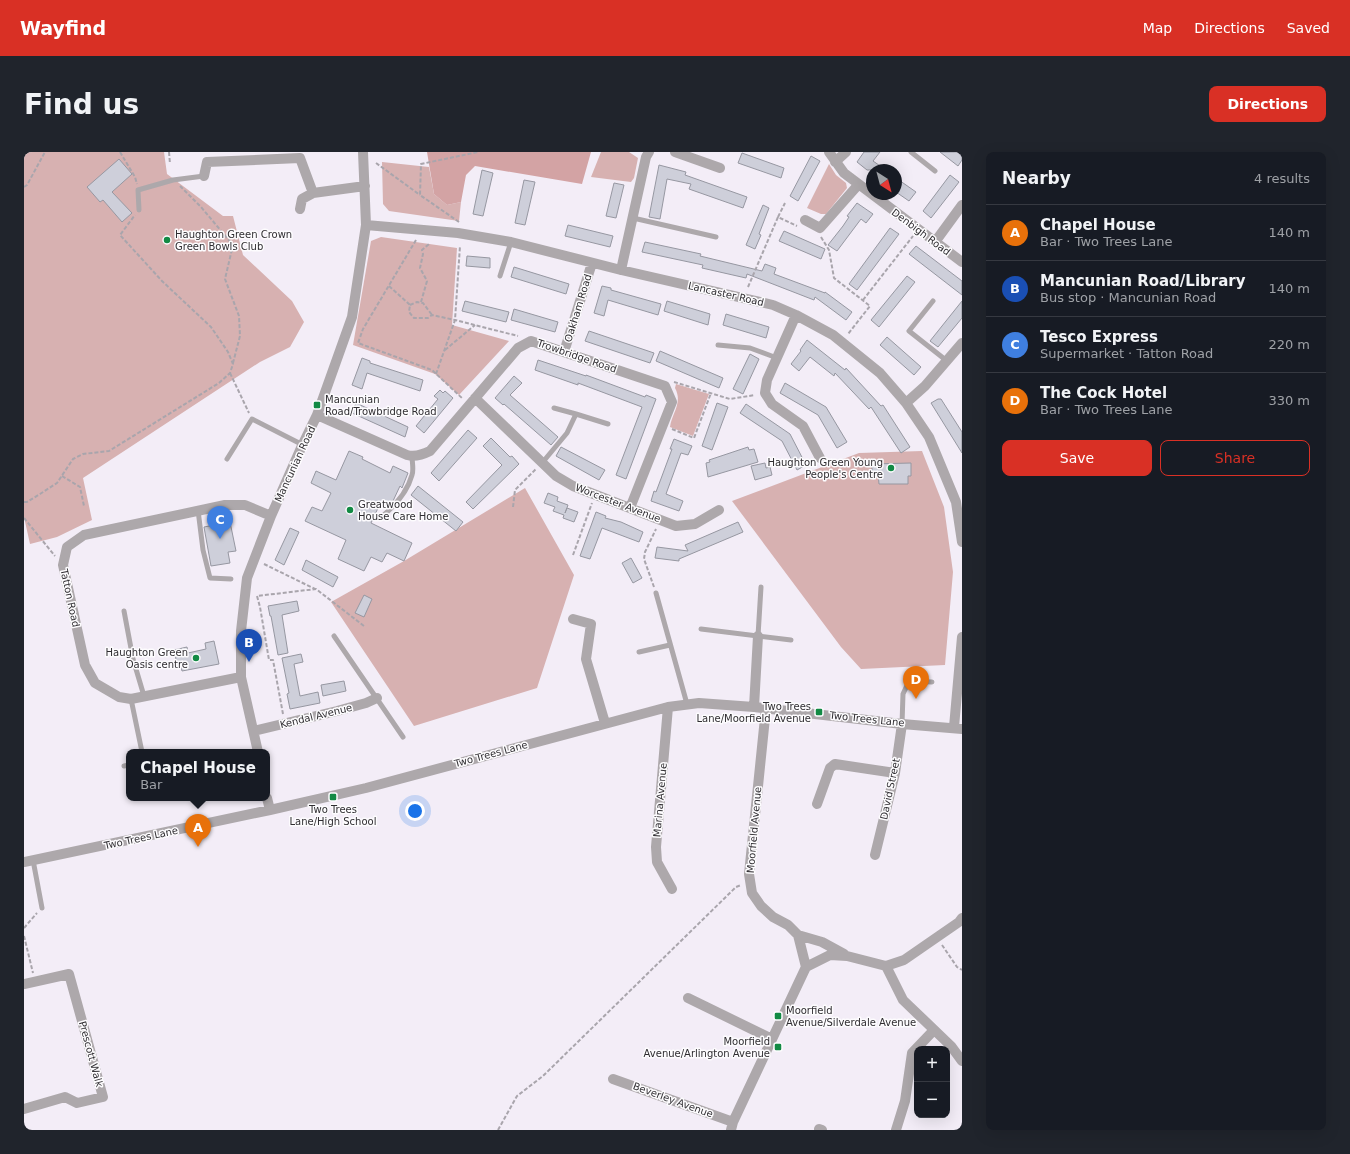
<!DOCTYPE html>
<html lang="en">
<head>
<meta charset="utf-8">
<style>
  :root { --surface:#171b24; --page:#20242c; --text:#f1f3f6; --muted:#9ea1a6; --line:#363941; --accent:#d93025 }
  body { margin:0; font-family:"DejaVu Sans",sans-serif; background:var(--page); color:var(--text) }
  .controls { position:absolute; right:12px; bottom:12px; display:grid; overflow:hidden; border-radius:8px; box-shadow:0 4px 16px #0002 }
  .controls button { width:36px; height:36px; display:grid; place-items:center; padding:0; border:0; border-bottom:1px solid var(--line); background:var(--surface); color:var(--text); font:20px sans-serif }
  .compass { position:absolute; left:842px; top:12px; width:36px; height:36px; border-radius:50%; background:var(--surface); box-shadow:0 4px 16px #0002; rotate:144deg }
  .you { position:absolute; left:391px; top:659px; width:14px; height:14px; margin:-10px; border:3px solid #fff; border-radius:50%; background:#1a73e8; box-shadow:0 0 0 6px #1a73e833 }
  .badge { display:grid; place-items:center; width:26px; height:26px; border-radius:50%; background:var(--accent); color:#fff; font-size:13px; font-weight:700 }
  .pin { position:absolute; translate:-50% -33px; filter:drop-shadow(0 1px 2px #0008) }
  .pin::after { content:''; position:absolute; top:21px; width:14px; height:12px; background:inherit; clip-path:polygon(0 0,100% 0,50% 100%) }
  .popup { position:absolute; left:102px; top:597px; width:144px; height:52px; box-sizing:border-box; display:grid; place-content:center; border-radius:8px; background:var(--surface); filter:drop-shadow(0 1px 3px #0005); font-size:13px; white-space:nowrap; color:var(--muted) }
  .popup b { font-size:15px; color:var(--text) }
  .popup::after { content:''; position:absolute; left:50%; top:100%; margin-left:-8px; border:8px solid transparent; border-top-color:var(--surface) }
  .list { margin:0; padding:0; list-style:none }
  h2 { display:flex; justify-content:space-between; align-items:center; height:52px; margin:0; padding:0 16px; font-size:17px }
  h2 small { font-size:13px; font-weight:400; color:var(--muted) }
  .list li { display:grid; grid-template-columns:26px 1fr auto; gap:12px; align-items:center; box-sizing:border-box; height:56px; padding:0 16px; border-top:1px solid var(--line) }
  .list b { display:block; font-size:15px; white-space:nowrap }
  .list p { margin:0; font-size:13px; white-space:nowrap; color:var(--muted) }
  .list em { font-size:13px; font-style:normal; color:var(--muted) }
  .actions { display:flex; gap:8px; padding:12px 16px }
  .actions a { flex:1; padding:9px 0; border:1px solid var(--accent); border-radius:8px; text-align:center; font-size:14px; color:var(--accent) }
  .actions .main { background:var(--accent); color:#fff }
  .map { position:relative; flex:none; width:938px; height:978px; overflow:hidden; border-radius:8px }
  header { display:flex; align-items:center; gap:24px; box-sizing:border-box; height:56px; padding:0 20px; background:var(--accent); color:#fff }
  header strong { font-size:19px }
  nav { display:flex; gap:22px; margin-inline-start:auto; font-size:14px }
  .intro { display:flex; align-items:center; justify-content:space-between; box-sizing:border-box; height:96px; padding:0 24px }
  h1 { margin:0; font-size:28px }
  .button { padding:10px 18px; border-radius:8px; background:var(--accent); color:#fff; font-size:14px; font-weight:700 }
  main { display:flex; gap:24px; padding:0 24px }
  aside { flex:1; background:var(--surface); border-radius:8px; box-shadow:0 4px 16px #0002 }
  .map>svg:first-child { display:block }
</style>
</head>
<body>
<header>
<strong>Wayfind</strong>
<nav><a>Map</a><a>Directions</a><a>Saved</a></nav>
</header>
<div class="intro"><h1>Find us</h1><a class="button">Directions</a></div>
<main>
<div class="map">
<svg width="938" height="978" viewBox="0 0 938 978">
  <rect width="100%" height="100%" fill="#f3edf7"/>
  <path fill="#d7b1b1" d="M 0,0 L 140,0 L 143,22 L 199,64 L 209,64 L 219,103 L 268,149 L 280,170 L 266,195 L 236,210 L 59,326 L 68,368 L 33,385 L 6,392 L 0,365 Z
    M 577,0 L 605,0 L 614,6 L 610,26 L 607,30 L 567,25 Z
    M 358,10 L 405,15 L 410,42 L 423,53 L 437,50 L 435,69 L 365,59 L 359,52 Z
    M 805,12 L 812,23 L 822,31 L 823,36 L 802,62 L 797,62 L 783,56 Z
    M 357,85 L 433,96 L 428,173 L 485,189 L 435,243 L 411,222 L 329,193 L 347,89 Z
    M 652,232 L 685,242 L 669,284 L 646,275 C 648,261 659,251 651,236 Z
    M 898,299 L 920,355 L 929,420 L 921,513 L 837,517 L 817,495 L 708,349 L 835,301 Z
    M 501,336 L 550,423 L 513,536 L 390,574 L 307,450 L 380,409 Z"/>
  <path fill="#d3a3a4" d="M 403,0 L 567,0 L 558,32 L 451,14 L 442,23 L 437,50 L 423,53 L 410,42 Z"/>
  <path fill="#cecfda" stroke="#9697a1" d="M 840,0 L 856,0 L 849,9 L 862,18 L 843,18 L 833,10 Z
    M 916,0 L 933,0 L 938,4 L 938,8 L 934,14 Z
    M 718,1 L 760,16 L 757,26 L 714,11 Z
    M 787,4 L 796,9 L 774,49 L 766,44 Z
    M 95,7 L 108,22 L 88,40 L 108,61 L 98,70 L 79,48 L 76,50 L 63,35 Z
    M 635,13 L 662,20 L 661,23 L 723,45 L 719,56 L 665,37 L 667,32 L 643,27 L 636,67 L 625,65 Z
    M 458,18 L 469,21 L 459,64 L 449,62 Z
    M 926,23 L 935,30 L 907,66 L 899,59 Z
    M 872,26 L 892,40 L 885,49 L 872,40 Z
    M 500,28 L 511,30 L 501,73 L 491,71 Z
    M 590,31 L 600,33 L 592,66 L 582,64 Z
    M 833,51 L 849,62 L 842,71 L 837,67 L 813,99 L 804,93 L 819,74 L 825,65 L 823,64 Z
    M 739,53 L 745,56 L 735,82 L 737,83 L 731,97 L 722,93 Z
    M 544,73 L 589,84 L 586,95 L 541,84 Z
    M 866,76 L 875,82 L 833,138 L 825,132 Z
    M 760,79 L 801,97 L 797,107 L 755,89 Z
    M 621,90 L 677,102 L 676,104 L 738,119 L 741,112 L 752,116 L 750,122 L 801,141 L 801,140 L 828,160 L 822,168 L 791,145 L 790,148 L 723,122 L 722,126 L 678,116 L 679,113 L 618,100 Z
    M 892,94 L 938,129 L 938,143 L 885,102 Z
    M 443,104 L 466,106 L 466,116 L 442,114 Z
    M 490,115 L 545,132 L 542,142 L 487,125 Z
    M 883,124 L 891,130 L 855,175 L 847,168 Z
    M 578,134 L 587,136 L 587,138 L 637,152 L 634,163 L 584,148 L 580,164 L 570,161 Z
    M 441,149 L 485,160 L 482,170 L 438,159 Z
    M 643,149 L 686,162 L 684,173 L 640,159 Z
    M 938,149 L 938,166 L 914,195 L 906,189 Z
    M 490,157 L 534,170 L 531,180 L 487,168 Z
    M 702,162 L 745,175 L 742,186 L 699,173 Z
    M 565,179 L 630,201 L 626,211 L 561,189 Z
    M 863,185 L 897,215 L 890,223 L 856,193 Z
    M 783,188 L 821,218 L 822,216 L 857,254 L 859,253 L 886,295 L 877,301 L 847,255 L 845,257 L 811,221 L 810,224 L 786,205 L 775,219 L 767,212 L 777,199 L 776,198 Z
    M 636,199 L 699,226 L 695,236 L 632,209 Z
    M 726,202 L 735,207 L 719,242 L 709,237 Z
    M 338,206 L 346,209 L 346,211 L 399,228 L 396,239 L 343,221 L 338,237 L 328,233 Z
    M 514,208 L 562,224 L 562,223 L 621,245 L 622,243 L 632,247 L 602,327 L 592,323 L 618,255 L 554,231 L 554,233 L 511,218 Z
    M 490,224 L 498,231 L 486,243 L 534,285 L 527,293 L 480,252 L 479,253 L 471,246 Z
    M 761,231 L 802,255 L 823,290 L 813,296 L 794,263 L 756,241 Z
    M 416,238 L 419,241 L 421,239 L 429,246 L 400,281 L 392,274 L 414,247 L 410,244 Z
    M 914,247 L 917,247 L 938,280 L 938,301 L 907,251 Z
    M 332,251 L 384,275 L 381,285 L 328,261 Z
    M 693,251 L 704,255 L 688,298 L 678,294 Z
    M 722,252 L 766,282 L 782,313 L 773,318 L 758,289 L 716,261 Z
    M 444,278 L 453,286 L 415,329 L 407,321 Z
    M 467,286 L 486,305 L 488,304 L 495,312 L 449,357 L 442,350 L 478,313 L 459,294 Z
    M 650,287 L 668,294 L 664,303 L 657,301 L 642,342 L 659,349 L 655,359 L 627,349 L 630,339 L 632,340 L 638,324 L 648,297 L 646,297 Z
    M 537,295 L 581,318 L 575,328 L 532,304 Z
    M 724,295 L 725,298 L 730,297 L 734,310 L 684,325 L 682,311 L 686,310 L 685,308 Z
    M 325,299 L 339,305 L 338,307 L 366,321 L 369,314 L 384,321 L 378,336 L 376,334 L 369,349 L 361,356 L 355,354 L 347,371 L 388,391 L 380,409 L 363,401 L 358,410 L 347,405 L 340,419 L 314,407 L 322,388 L 281,369 L 288,355 L 298,359 L 307,341 L 287,331 L 292,319 L 312,328 Z
    M 741,311 L 742,316 L 746,315 L 748,323 L 731,328 L 727,314 Z
    M 887,311 L 887,324 L 884,324 L 884,332 L 855,332 L 854,321 L 848,321 L 848,312 Z
    M 394,334 L 439,370 L 432,379 L 387,343 Z
    M 524,341 L 534,345 L 533,349 L 544,353 L 541,361 L 543,356 L 554,360 L 550,370 L 539,366 L 540,363 L 529,359 L 531,355 L 520,351 Z
    M 572,360 L 582,364 L 581,366 L 597,370 L 619,380 L 615,390 L 578,376 L 566,407 L 556,404 Z
    M 206,370 L 212,399 L 204,400 L 206,411 L 187,414 L 180,375 Z
    M 714,370 L 719,380 L 655,407 L 655,409 L 631,406 L 633,395 L 664,399 L 661,393 Z
    M 266,376 L 275,380 L 260,413 L 251,408 Z
    M 607,406 L 618,426 L 609,431 L 598,411 Z
    M 282,408 L 314,425 L 309,435 L 278,418 Z
    M 340,443 L 348,447 L 340,465 L 331,461 Z
    M 273,449 L 275,459 L 258,463 L 264,501 L 254,503 L 247,464 L 246,464 L 244,454 Z
    M 190,489 L 195,512 L 158,519 L 156,511 L 153,512 L 150,498 L 163,495 L 164,501 L 182,497 L 181,491 Z
    M 277,502 L 279,510 L 270,512 L 276,544 L 294,540 L 296,551 L 266,557 L 263,542 L 265,541 L 258,506 Z
    M 320,529 L 322,539 L 299,544 L 297,533 Z"/>
  <g fill="none" stroke-linecap="round" stroke-linejoin="round">
    <path stroke="#a9a5ac" stroke-width="2" stroke-dasharray="4 2" stroke-linecap="butt" d="M 96,0 L 111,25 L 113,32
      M 145,0 L 146,12
      M 352,11 L 396,43
      M 156,34 L 177,55 L 209,93 L 201,127 L 215,164 L 216,184 L 209,211
      M 0,35 L 3,33 L 21,0
      M 754,65 L 761,51
      M 435,70 L 396,43 L 397,12 L 454,0
      M 797,85 L 805,98 L 810,126 L 846,154 L 824,182
      M 392,88 L 339,177 L 334,191 L 408,218 L 439,247
      M 365,134 L 386,153 L 385,160 L 390,166 L 404,166 L 408,163 L 431,168 L 494,184
      M 724,135 L 754,65 L 773,74
      M 839,148 L 889,84
      M 397,150 L 403,129 L 396,116 L 399,102 L 398,98 L 405,92
      M 386,153 L 393,150 L 399,151 L 408,163
      M 421,198 L 451,173
      M 206,221 L 225,261
      M 412,222 L 431,168 L 436,94
      M 650,230 L 706,247 L 731,243
      M 648,277 L 670,286 L 687,241
      M 38,324 L 56,335 L 60,354
      M 0,350 L 3,350 L 16,342 L 33,331 L 49,307 L 59,302 L 85,299 L 195,231 L 206,221 L 209,212 L 204,200 L 187,175 L 138,129 L 96,83 L 111,63
      M 489,355 L 491,338 L 512,317
      M 0,366 L 31,404
      M 549,403 L 568,351
      M 240,412 L 291,437
      M 630,435 L 620,407 L 621,400 L 632,377
      M 259,562 L 249,508 L 245,508 L 236,455 L 233,444 L 292,437 L 340,474
      M 0,776 L 13,761
      M 0,784 L 9,821
      M 918,793 L 933,815 L 938,818
      M 474,978 L 493,944 L 519,924 L 712,735 L 717,733"/>
    <path stroke="#ada8ab" stroke-width="5" d="M 887,0 L 911,19
      M 115,58 L 114,38 L 149,28 L 180,24
      M 609,66 L 692,85
      M 476,124 L 487,90
      M 909,149 L 885,179 L 923,209
      M 694,193 L 726,196 L 753,206
      M 530,256 L 552,262
      M 203,307 L 228,267 L 279,293
      M 518,311 L 543,281 L 552,262 L 584,272
      M 174,358 L 179,398 L 186,426 L 207,427
      M 356,366 C 370,355 383,341 388,323 C 390,318 388,310 388,304
      M 632,441 L 663,552
      M 100,459 L 109,507 L 120,544
      M 677,477 L 767,488
      M 310,484 L 379,585
      M 734,484 L 737,435
      M 615,500 L 646,493
      M 107,547 L 118,600
      M 878,572 L 879,542 L 885,529 L 908,530
      M 100,614 L 105,613
      M 9,708 L 18,756"/>
    <path stroke="#ada8ab" stroke-width="10" d="M 651,0 L 696,16
      M 805,0 L 820,21 L 938,110
      M 811,10 L 822,0
      M 180,24 L 183,10 L 276,6 L 289,41
      M 276,57 L 278,47 L 289,41 L 341,34
      M 781,68 L 796,76 L 834,33
      M 342,73 L 434,81 L 487,90 L 597,118 L 749,153 L 772,163 L 809,183 L 856,221 L 882,251 L 905,285 L 932,350 L 938,390
      M 911,90 L 938,53
      M 597,118 L 622,5 L 625,0
      M 772,163 L 743,228 L 741,241 L 748,252 L 779,274 L 796,306
      M 540,200 L 568,111
      M 451,246 L 532,324 L 549,334 L 652,374 L 671,372 L 695,358
      M 882,251 L 901,234 L 938,191
      M 293,263 L 383,303 C 391,305 398,303 406,299 L 494,196 L 507,189 L 641,234 L 648,250 L 606,356
      M 549,467 L 567,472 L 562,507 L 581,571
      M 217,525 L 107,547 L 95,545 L 71,531 L 61,513 L 39,413 L 43,395 L 60,383 L 201,353 L 221,353 L 247,364
      M 644,555 L 632,695 L 633,710 L 648,737
      M 730,555 L 734,484
      M 930,575 L 938,485
      M 230,579 L 313,559 L 342,551 L 353,546
      M 234,600 L 217,525 L 217,479 L 223,426 L 247,364 L 277,296 L 293,263 L 328,165 L 342,73 L 339,0
      M 243,646 L 246,658
      M 793,652 L 806,616 L 811,612 L 871,621
      M 851,703 L 871,621 L 878,572
      M 0,710 L 246,658 L 342,636 L 644,555 L 675,551 L 730,555 L 878,572 L 938,577
      M 774,783 L 798,790 L 820,802
      M 862,814 L 879,848 L 927,894 L 938,909
      M 782,815 L 806,803 L 823,804 L 862,814 L 880,808 L 935,770 L 938,766
      M 0,832 L 45,822 L 79,945 L 53,951 L 41,945 L 0,957
      M 664,846 L 748,887
      M 589,927 L 709,970
      M 795,977 L 798,978
      M 707,978 L 709,970 L 782,815 L 774,783 L 764,773 L 749,765 L 737,754 L 728,741 L 725,722 L 742,556
      M 872,978 L 881,949 L 888,901 L 910,878"/>
  </g>
  <g fill="#128a44" stroke="#fdfcfe" stroke-width="1.5">
    <circle cx="143" cy="88" r="4"/>
    <rect x="289" y="249" width="8" height="8" rx="2"/>
    <circle cx="867" cy="316" r="4"/>
    <circle cx="326" cy="358" r="4"/>
    <circle cx="172" cy="506" r="4"/>
    <rect x="791" y="556" width="8" height="8" rx="2"/>
    <rect x="305" y="641" width="8" height="8" rx="2"/>
    <rect x="750" y="860" width="8" height="8" rx="2"/>
    <rect x="750" y="891" width="8" height="8" rx="2"/>
  </g>
  <g text-anchor="middle" dominant-baseline="central" stroke-width="3" stroke-linejoin="round" paint-order="stroke">
    <g font-size="10" fill="#2f2d31" stroke="#fdfcfe">
      <text transform="translate(897 80) rotate(37)">Denbigh Road</text>
      <text transform="translate(702 142) rotate(13)">Lancaster Road</text>
      <text transform="translate(554 156) rotate(-73)">Oakham Road</text>
      <text transform="translate(553 204) rotate(19)">Trowbridge Road</text>
      <text transform="translate(271 312) rotate(-65)">Mancunian Road</text>
      <text transform="translate(594 351) rotate(21)">Worcester Avenue</text>
      <text transform="translate(46 446) rotate(78)">Tatton Road</text>
      <text transform="translate(292 564) rotate(-14)">Kendal Avenue</text>
      <text transform="translate(843 567) rotate(6)">Two Trees Lane</text>
      <text transform="translate(467 602) rotate(-15)">Two Trees Lane</text>
      <text transform="translate(866 637) rotate(-78)">David Street</text>
      <text transform="translate(636 648) rotate(-85)">Marina Avenue</text>
      <text transform="translate(730 678) rotate(-85)">Moorfield Avenue</text>
      <text transform="translate(117 686) rotate(-12)">Two Trees Lane</text>
      <text transform="translate(67 902) rotate(75)">Prescott Walk</text>
      <text transform="translate(649 948) rotate(20)">Beverley Avenue</text>
    </g>
    <g font-size="10" fill="#2f2d31" stroke="#fdfcfe" text-anchor="start">
      <text x="151" y="82">Haughton Green Crown<tspan x="151" dy="12">Green Bowls Club</tspan></text>
      <text x="301" y="247">Mancunian<tspan x="301" dy="12">Road/Trowbridge Road</tspan></text>
      <text x="859" y="310" text-anchor="end">Haughton Green Young<tspan x="859" dy="12">People's Centre</tspan></text>
      <text x="334" y="352">Greatwood<tspan x="334" dy="12">House Care Home</tspan></text>
      <text x="164" y="500" text-anchor="end">Haughton Green<tspan x="164" dy="12">Oasis centre</tspan></text>
      <text x="787" y="554" text-anchor="end">Two Trees<tspan x="787" dy="12">Lane/Moorfield Avenue</tspan></text>
      <text x="309" y="657" text-anchor="middle">Two Trees<tspan x="309" dy="12">Lane/High School</tspan></text>
      <text x="762" y="858">Moorfield<tspan x="762" dy="12">Avenue/Silverdale Avenue</tspan></text>
      <text x="746" y="889" text-anchor="end">Moorfield<tspan x="746" dy="12">Avenue/Arlington Avenue</tspan></text>
    </g>
  </g>
</svg>
<div class="controls">
<button>+</button>
<button>−</button>
</div>
<svg class="compass" viewBox="-18 -18 36 36"><path d="M0-13l5 13h-10z" fill="#e53935"/><path d="M0 13l5-13h-10z" fill="#9ea1a6"/></svg>
<div class="you"></div>
<div class="pin badge" style="left:174px;top:695px;background:#e8710a">A</div>
<div class="popup"><b>Chapel House</b>Bar</div>
<div class="pin badge" style="left:225px;top:510px;background:#1a4fb4">B</div>
<div class="pin badge" style="left:196px;top:387px;background:#3f7fe0">C</div>
<div class="pin badge" style="left:892px;top:547px;background:#e8710a">D</div>
</div>
<aside>
<h2>Nearby<small>4 results</small></h2>
<ul class="list">
<li><span class="badge" style="background:#e8710a">A</span><div><b>Chapel House</b><p>Bar · Two Trees Lane</p></div><em>140 m</em></li>
<li><span class="badge" style="background:#1a4fb4">B</span><div><b>Mancunian Road/Library</b><p>Bus stop · Mancunian Road</p></div><em>140 m</em></li>
<li><span class="badge" style="background:#3f7fe0">C</span><div><b>Tesco Express</b><p>Supermarket · Tatton Road</p></div><em>220 m</em></li>
<li><span class="badge" style="background:#e8710a">D</span><div><b>The Cock Hotel</b><p>Bar · Two Trees Lane</p></div><em>330 m</em></li>
</ul>
<div class="actions"><a class="main">Save</a><a>Share</a></div>
</aside>
</main>
</body>
</html>
